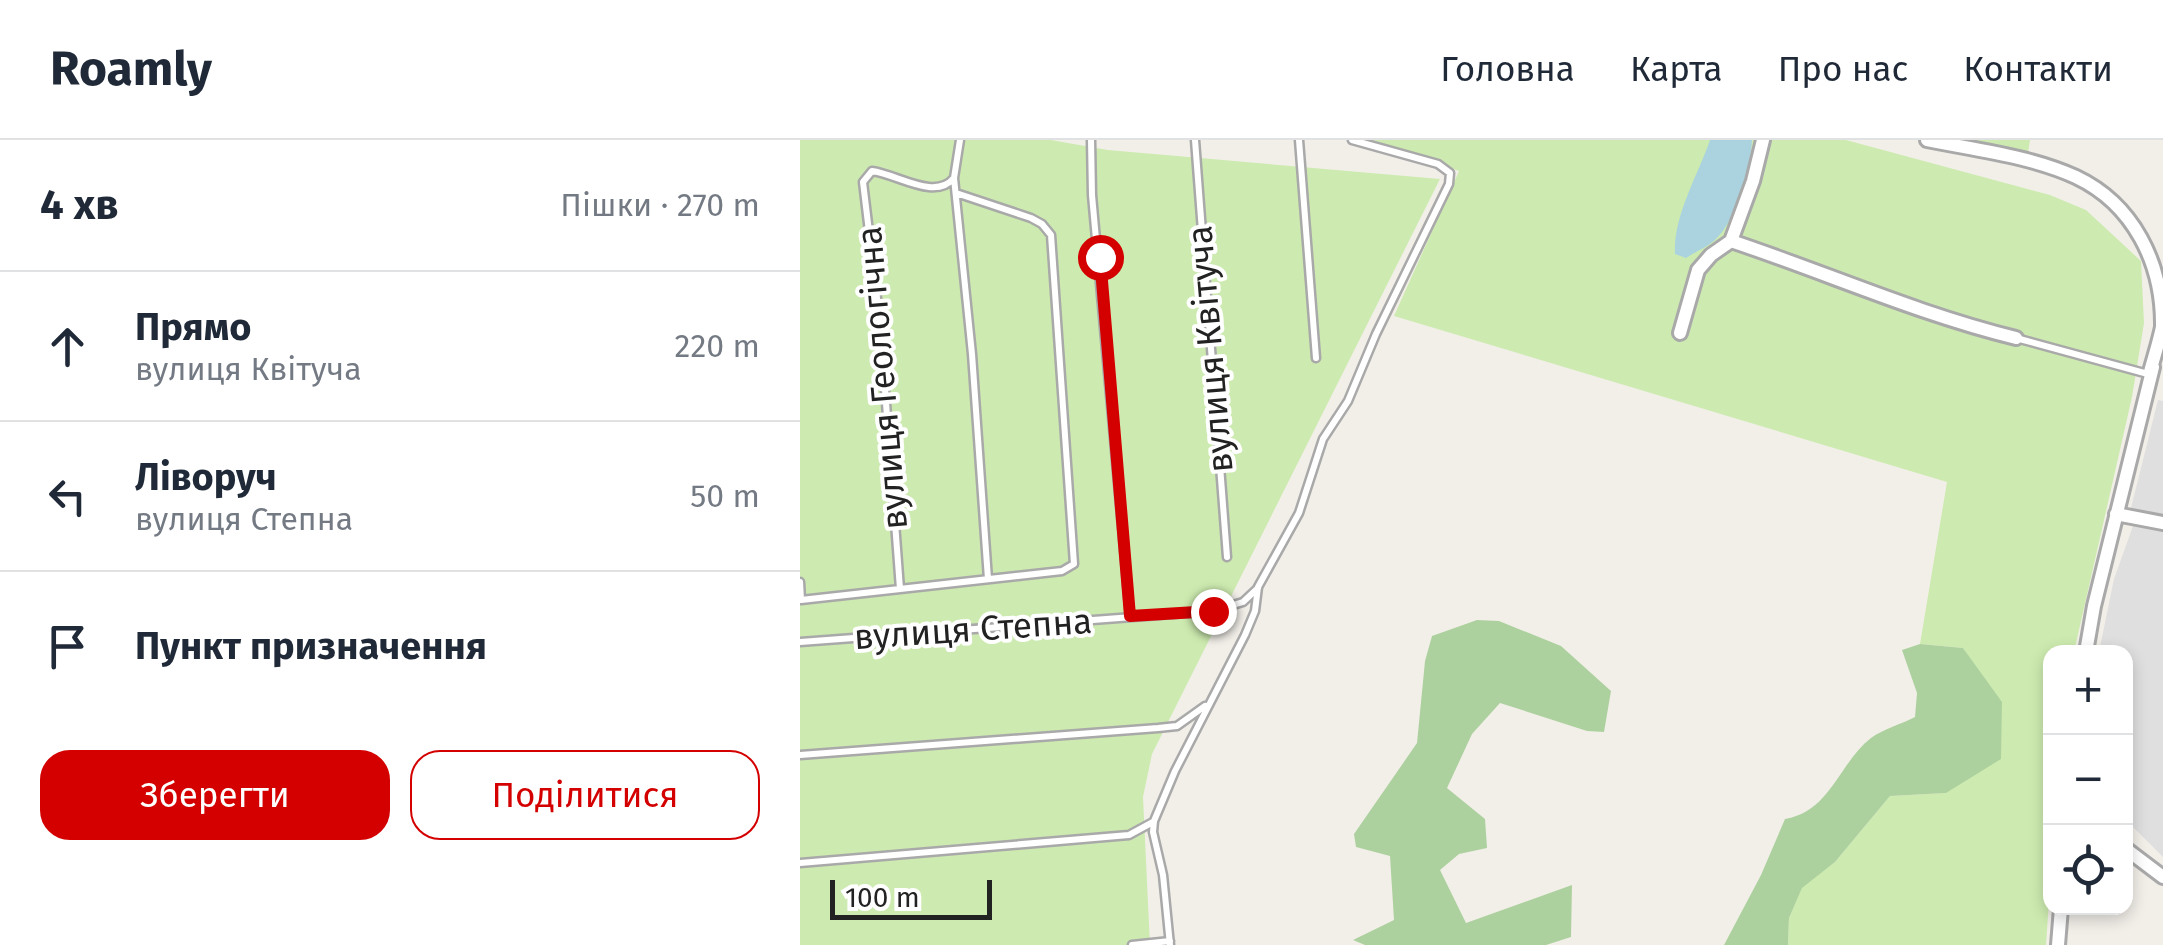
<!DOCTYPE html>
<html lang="uk">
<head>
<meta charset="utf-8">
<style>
  :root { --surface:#fff; --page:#f2f2f3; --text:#1f2937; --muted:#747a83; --line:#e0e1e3; --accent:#d40000 }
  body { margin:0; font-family:"Fira Sans",sans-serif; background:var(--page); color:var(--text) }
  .controls { position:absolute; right:30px; bottom:30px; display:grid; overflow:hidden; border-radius:20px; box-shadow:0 5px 15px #0003 }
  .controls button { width:90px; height:90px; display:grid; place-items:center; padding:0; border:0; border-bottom:2px solid var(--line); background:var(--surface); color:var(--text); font:50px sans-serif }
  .scale { position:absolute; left:30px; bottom:25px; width:162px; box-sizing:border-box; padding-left:10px; border:5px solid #222; border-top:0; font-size:28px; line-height:35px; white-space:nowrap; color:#222; -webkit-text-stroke:8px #fff; paint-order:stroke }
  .stop { position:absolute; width:30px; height:30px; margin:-22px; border:8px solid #d40000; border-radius:50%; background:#fff }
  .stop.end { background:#d40000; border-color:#fff; box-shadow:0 2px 10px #0008 }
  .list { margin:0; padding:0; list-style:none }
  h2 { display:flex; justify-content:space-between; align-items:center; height:130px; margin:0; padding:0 40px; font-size:42px }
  h2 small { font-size:32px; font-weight:400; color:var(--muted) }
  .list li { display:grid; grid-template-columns:65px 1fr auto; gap:30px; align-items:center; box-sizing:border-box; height:150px; padding:0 40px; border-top:2px solid var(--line) }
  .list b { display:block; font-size:38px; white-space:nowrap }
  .list p { margin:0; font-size:32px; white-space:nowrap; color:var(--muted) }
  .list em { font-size:32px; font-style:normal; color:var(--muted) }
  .actions { display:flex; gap:20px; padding:30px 40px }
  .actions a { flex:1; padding:22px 0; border:2px solid var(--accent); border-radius:30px; text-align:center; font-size:35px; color:var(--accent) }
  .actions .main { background:var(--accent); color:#fff }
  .icon { flex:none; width:55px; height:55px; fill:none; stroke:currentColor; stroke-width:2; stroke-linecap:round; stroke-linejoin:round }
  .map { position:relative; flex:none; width:1363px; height:805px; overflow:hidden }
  header { display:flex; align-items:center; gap:60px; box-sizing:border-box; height:140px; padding:0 50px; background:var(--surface); border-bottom:2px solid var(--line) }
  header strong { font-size:48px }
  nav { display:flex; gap:55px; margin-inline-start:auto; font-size:35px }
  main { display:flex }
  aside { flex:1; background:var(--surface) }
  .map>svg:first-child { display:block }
</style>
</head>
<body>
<header>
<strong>Roamly</strong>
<nav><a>Головна</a><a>Карта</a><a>Про нас</a><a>Контакти</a></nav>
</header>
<main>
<aside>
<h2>4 хв<small>Пішки · 270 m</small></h2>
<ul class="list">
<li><svg class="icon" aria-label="ahead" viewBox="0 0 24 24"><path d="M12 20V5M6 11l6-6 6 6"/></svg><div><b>Прямо</b><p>вулиця Квітуча</p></div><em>220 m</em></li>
<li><svg class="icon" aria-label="left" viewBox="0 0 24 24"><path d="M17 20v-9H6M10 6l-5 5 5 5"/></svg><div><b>Ліворуч</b><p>вулиця Степна</p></div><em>50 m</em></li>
<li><svg class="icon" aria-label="arrive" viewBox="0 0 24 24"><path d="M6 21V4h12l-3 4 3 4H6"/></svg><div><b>Пункт призначення</b></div></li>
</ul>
<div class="actions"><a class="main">Зберегти</a><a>Поділитися</a></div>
</aside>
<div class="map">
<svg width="1363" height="805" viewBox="0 0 1363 805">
  <rect width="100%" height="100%" fill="#f2efe9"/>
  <path fill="#e0dfdf" d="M 1358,260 L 1363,261 L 1363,377 L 1330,372 Z
    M 1333,386 L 1363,390 L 1363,717 L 1326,680 L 1326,512 L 1299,512 L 1314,439 Z"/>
  <path fill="#cdebb0" d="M 0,0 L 251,0 L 308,10 L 640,39 L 352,614 L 343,657 L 350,805 L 0,805 Z
    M 573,0 L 1046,0 L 1250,55 L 1286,70 L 1341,121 L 1344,183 L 1332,257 L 1274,512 L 1250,512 L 1250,746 L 1246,805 L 988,805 L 989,778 L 1002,747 L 1035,722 L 1090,656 L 1146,653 L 1177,531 L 1163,508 L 1120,504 L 1147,342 L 594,176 L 659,31 Z
    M 1158,0 L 1230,0 L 1228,13 Z"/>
  <path fill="#add19e" d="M 677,480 L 699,481 L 761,506 L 811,551 L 804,592 L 787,591 L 700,563 L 672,594 L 647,648 L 685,679 L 687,708 L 659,714 L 640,730 L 666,783 L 772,745 L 771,797 L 746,805 L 565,805 L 553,800 L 594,780 L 590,716 L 556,707 L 554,694 L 617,603 L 625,521 L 632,496 Z
    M 1120,504 L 1163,508 L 1202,562 L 1201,619 L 1146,653 L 1090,656 L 1035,722 L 1002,748 L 989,778 L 988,805 L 924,805 L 961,735 L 985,679 C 1031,671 1038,624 1071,598 C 1083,589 1102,584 1115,577 L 1117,553 L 1102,510 Z"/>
  <path fill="#aad3df" d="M 910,0 L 952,0 C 951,28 936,81 915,100 C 907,107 895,112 886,118 L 875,114 C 873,76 898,35 910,0 Z"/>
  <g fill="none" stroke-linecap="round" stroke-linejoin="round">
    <defs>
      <path id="lane" d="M 160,0 L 154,38 L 172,214 L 188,439
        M 291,0 L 292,55 L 330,477
        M 395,0 L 427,417
        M 499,0 L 516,218
        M 1216,198 L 1348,234
        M 0,442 L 1,460 L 262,431 L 274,424 L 251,95 L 242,84 L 231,78 L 156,53
        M 100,449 L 80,183 L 63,42 L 72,31 C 97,34 135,61 154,38
        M 0,502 L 413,471 L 443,462 L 458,448
        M 0,615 L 358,588 L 377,586 L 405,566
        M 0,723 L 329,695 L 353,682
        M 332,805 L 370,801
        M 370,805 L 363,735 L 353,692 L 354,681 L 375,631 L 445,495 L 455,471 L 458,447 L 499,373 L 523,299 L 548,261 L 576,194 L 649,44 L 650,33 L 638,24 L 552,0"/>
      <path id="street" d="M 1127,0 C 1176,10 1230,16 1276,37 C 1333,64 1363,123 1362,187 C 1359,202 1354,217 1350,232
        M 931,101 C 1027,133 1118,174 1216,198
        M 880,193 L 898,130 L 911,115 L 931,101 L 953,41 L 963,0
        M 1316,374 L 1363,383
        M 1286,512 L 1294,466 L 1353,227
        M 1326,709 L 1363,737
        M 1258,805 L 1261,768"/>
    </defs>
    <use href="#lane" stroke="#a9a9a9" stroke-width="11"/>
    <use href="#street" stroke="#a9a9a9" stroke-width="18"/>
    <use href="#lane" stroke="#fff" stroke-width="6"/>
    <use href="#street" stroke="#fff" stroke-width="12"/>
  </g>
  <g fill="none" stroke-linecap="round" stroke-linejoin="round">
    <path stroke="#d40000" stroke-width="12" d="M 300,117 L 330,476 L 413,471"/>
  </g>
  <g text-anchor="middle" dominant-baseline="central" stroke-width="8" stroke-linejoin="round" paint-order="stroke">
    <g font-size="35" fill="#222" stroke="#fff">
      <text transform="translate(410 209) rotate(-95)">вулиця Квітуча</text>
      <text transform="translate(82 238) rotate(-95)">вулиця Геологічна</text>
      <text transform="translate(173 489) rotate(-4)">вулиця Степна</text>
    </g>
  </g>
</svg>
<div class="controls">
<button>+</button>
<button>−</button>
<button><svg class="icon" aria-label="locate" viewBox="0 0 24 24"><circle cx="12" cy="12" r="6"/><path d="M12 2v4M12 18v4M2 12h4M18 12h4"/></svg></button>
</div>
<div class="scale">100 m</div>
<div class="stop" style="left:300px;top:117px"></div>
<div class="stop end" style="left:413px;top:471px"></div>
</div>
</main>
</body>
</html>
